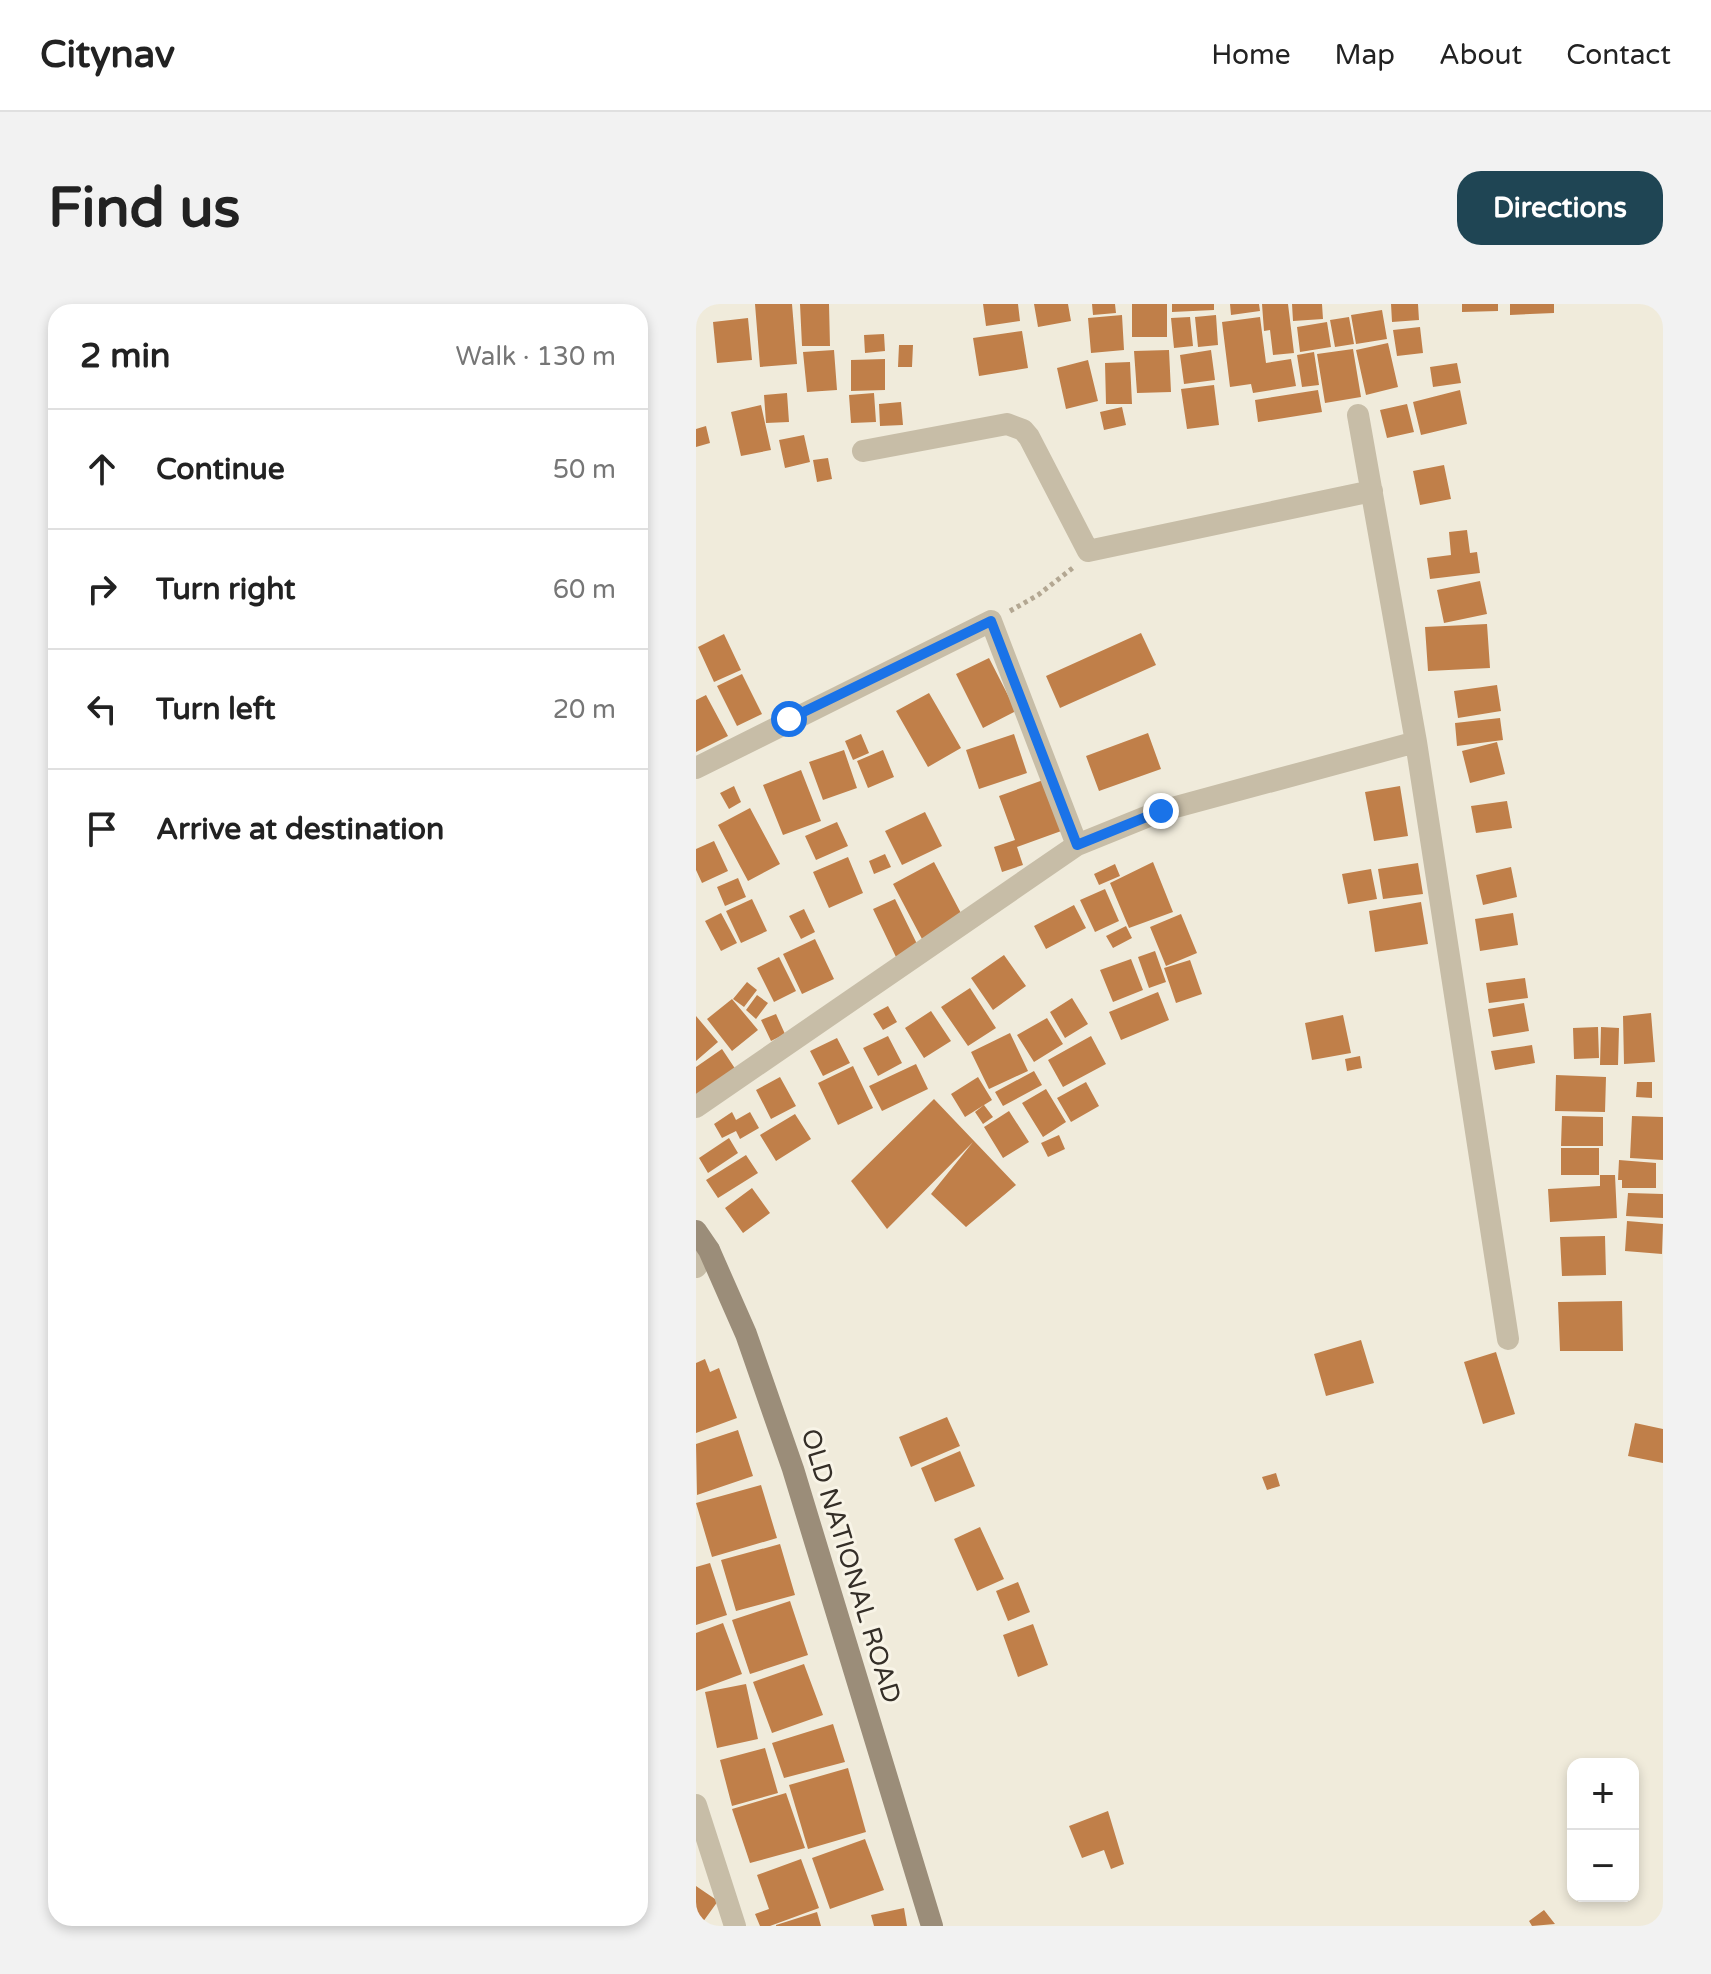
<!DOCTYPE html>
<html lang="en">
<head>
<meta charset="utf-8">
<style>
  :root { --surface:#fff; --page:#f2f2f2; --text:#222; --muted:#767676; --line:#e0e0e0; --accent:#1f4554 }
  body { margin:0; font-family:"Varela Round",sans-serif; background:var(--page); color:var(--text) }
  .controls { position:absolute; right:24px; bottom:24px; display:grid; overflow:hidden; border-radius:16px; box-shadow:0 4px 12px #0003 }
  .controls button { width:72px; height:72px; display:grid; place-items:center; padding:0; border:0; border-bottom:2px solid var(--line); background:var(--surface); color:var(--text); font:40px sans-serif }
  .stop { position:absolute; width:24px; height:24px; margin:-18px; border:6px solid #1a73e8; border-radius:50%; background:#fff }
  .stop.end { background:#1a73e8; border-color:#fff; box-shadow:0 2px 8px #0008 }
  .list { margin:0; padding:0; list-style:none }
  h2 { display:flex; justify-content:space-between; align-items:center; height:104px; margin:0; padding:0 32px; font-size:34px }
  h2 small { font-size:26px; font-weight:400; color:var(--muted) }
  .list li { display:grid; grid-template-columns:52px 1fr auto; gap:24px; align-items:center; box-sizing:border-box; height:120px; padding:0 32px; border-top:2px solid var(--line) }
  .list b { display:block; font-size:30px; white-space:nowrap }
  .list em { font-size:26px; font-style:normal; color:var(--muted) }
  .icon { flex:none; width:44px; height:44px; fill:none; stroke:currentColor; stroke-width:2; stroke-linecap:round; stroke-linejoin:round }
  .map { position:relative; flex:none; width:967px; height:1622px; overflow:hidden; border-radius:24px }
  header { display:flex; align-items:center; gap:48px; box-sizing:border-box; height:112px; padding:0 40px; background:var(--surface); border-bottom:2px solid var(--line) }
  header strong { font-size:38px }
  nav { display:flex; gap:44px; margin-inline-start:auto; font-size:28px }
  .intro { display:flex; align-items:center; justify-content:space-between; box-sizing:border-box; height:192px; padding:0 48px }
  h1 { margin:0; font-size:56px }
  .button { padding:20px 36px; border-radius:24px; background:var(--accent); color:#fff; font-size:28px; font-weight:700 }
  main { display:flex; gap:48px; padding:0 48px }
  aside { flex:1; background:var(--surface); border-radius:24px; box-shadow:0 4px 12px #0003 }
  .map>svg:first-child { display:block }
</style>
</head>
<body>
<header>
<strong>Citynav</strong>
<nav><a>Home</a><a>Map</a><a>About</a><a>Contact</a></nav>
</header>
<div class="intro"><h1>Find us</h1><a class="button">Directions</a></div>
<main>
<aside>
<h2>2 min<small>Walk · 130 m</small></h2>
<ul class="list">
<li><svg class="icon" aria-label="ahead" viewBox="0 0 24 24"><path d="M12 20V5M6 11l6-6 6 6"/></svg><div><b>Continue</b></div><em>50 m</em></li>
<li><svg class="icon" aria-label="right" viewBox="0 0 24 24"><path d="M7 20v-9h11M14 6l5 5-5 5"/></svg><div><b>Turn right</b></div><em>60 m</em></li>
<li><svg class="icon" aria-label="left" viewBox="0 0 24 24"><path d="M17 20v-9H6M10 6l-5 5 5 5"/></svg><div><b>Turn left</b></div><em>20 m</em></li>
<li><svg class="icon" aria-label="arrive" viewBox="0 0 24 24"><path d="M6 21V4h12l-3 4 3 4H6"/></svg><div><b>Arrive at destination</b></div></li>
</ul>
</aside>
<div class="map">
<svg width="967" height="1622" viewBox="0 0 967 1622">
  <rect width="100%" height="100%" fill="#f0ebdb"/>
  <path fill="#c07f49" d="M 59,0 L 96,0 L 101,60 L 64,63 Z
    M 104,0 L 133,0 L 134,42 L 106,42 Z
    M 287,0 L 322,0 L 324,17 L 290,22 Z
    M 338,0 L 372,0 L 375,17 L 342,23 Z
    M 396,0 L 419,0 L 420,9 L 397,11 Z
    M 436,0 L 471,0 L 471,33 L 436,33 Z
    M 476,0 L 518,0 L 518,6 L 476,8 Z
    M 534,0 L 563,0 L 564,7 L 535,11 Z
    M 566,0 L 592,0 L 598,49 L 577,51 L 574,26 L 568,27 Z
    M 596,0 L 626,0 L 627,15 L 597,17 Z
    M 695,0 L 722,0 L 723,16 L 696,18 Z
    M 766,0 L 802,0 L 802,7 L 766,8 Z
    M 814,0 L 858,0 L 858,9 L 814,11 Z
    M 686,6 L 691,35 L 660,40 L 655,11 Z
    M 426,11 L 428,46 L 395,49 L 392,14 Z
    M 520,11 L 522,41 L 502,43 L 499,13 Z
    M 494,13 L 497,42 L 478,44 L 475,14 Z
    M 564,13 L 570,59 L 595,55 L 600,82 L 557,89 L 555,80 L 534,83 L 526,18 Z
    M 653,13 L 658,40 L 639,43 L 634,16 Z
    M 52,14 L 56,56 L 21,59 L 17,18 Z
    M 631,18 L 635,43 L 604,48 L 601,23 Z
    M 724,23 L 727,49 L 701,52 L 697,26 Z
    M 326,27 L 332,64 L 283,72 L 277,34 Z
    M 188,30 L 189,47 L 169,49 L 168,31 Z
    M 692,39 L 702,83 L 670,91 L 660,46 Z
    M 203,41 L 217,41 L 216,63 L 202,63 Z
    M 657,45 L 665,93 L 629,99 L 621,50 Z
    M 138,46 L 141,86 L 111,88 L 107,48 Z
    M 473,46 L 475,88 L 441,89 L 438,47 Z
    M 515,46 L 519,76 L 488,80 L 484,51 Z
    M 618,48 L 623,81 L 606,83 L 601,51 Z
    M 189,55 L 189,86 L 155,87 L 155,56 Z
    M 392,56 L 402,97 L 370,105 L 361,64 Z
    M 434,58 L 436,100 L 410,100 L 409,59 Z
    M 761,59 L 765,79 L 737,83 L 734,63 Z
    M 518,81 L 523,121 L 491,125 L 485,85 Z
    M 622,86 L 626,108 L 562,118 L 559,96 Z
    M 764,86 L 771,120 L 725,131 L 717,98 Z
    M 91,89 L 93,118 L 70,119 L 68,91 Z
    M 178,89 L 180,118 L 155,119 L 153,91 Z
    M 205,98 L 207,121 L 184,122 L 183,100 Z
    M 711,100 L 718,128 L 691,134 L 684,106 Z
    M 65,101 L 75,146 L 45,152 L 35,108 Z
    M 426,103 L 430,121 L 408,126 L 404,108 Z
    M 10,122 L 14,139 L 0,143 L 0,125 Z
    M 108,131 L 114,158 L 89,164 L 83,136 Z
    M 132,154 L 136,175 L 121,178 L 117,156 Z
    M 748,161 L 755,195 L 724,201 L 717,167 Z
    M 771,226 L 774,249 L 781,248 L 784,269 L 734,275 L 731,254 L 755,251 L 753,228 Z
    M 784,277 L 791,310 L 748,319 L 741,286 Z
    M 791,320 L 794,364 L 732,367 L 729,323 Z
    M 445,329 L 460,361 L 364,404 L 350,372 Z
    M 28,330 L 45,366 L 18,378 L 2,343 Z
    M 293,354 L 320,407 L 287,424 L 260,370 Z
    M 46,370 L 66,410 L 41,422 L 21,382 Z
    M 801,381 L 805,407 L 762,414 L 758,387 Z
    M 233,389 L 265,444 L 232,463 L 200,407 Z
    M 10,391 L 32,432 L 0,448 L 0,396 Z
    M 804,414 L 807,436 L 761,442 L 759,419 Z
    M 452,429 L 465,465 L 403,487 L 390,452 Z
    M 165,430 L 173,449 L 157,456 L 149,437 Z
    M 318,430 L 331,469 L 283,485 L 270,446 Z
    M 801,438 L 809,470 L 774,479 L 766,447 Z
    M 148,446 L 161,484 L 127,496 L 113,458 Z
    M 187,446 L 198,473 L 172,484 L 161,457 Z
    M 105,466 L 125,517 L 87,531 L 67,481 Z
    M 350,475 L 368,526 L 321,543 L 327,561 L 306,568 L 298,543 L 319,536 L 303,492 Z
    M 38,482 L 45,498 L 33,505 L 24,489 Z
    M 704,482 L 712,532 L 678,537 L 669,488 Z
    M 811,497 L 816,524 L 780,529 L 775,502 Z
    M 54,504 L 84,560 L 52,577 L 22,521 Z
    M 229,508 L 246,542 L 206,561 L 189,527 Z
    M 141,518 L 152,542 L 120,556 L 109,532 Z
    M 18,537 L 32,567 L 6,579 L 0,566 L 0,545 Z
    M 189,550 L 195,563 L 178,570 L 173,557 Z
    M 152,553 L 167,589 L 133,604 L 117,568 Z
    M 238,558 L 267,613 L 226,635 L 197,580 Z
    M 457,558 L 477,608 L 433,624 L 414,579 Z
    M 722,559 L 727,590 L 687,595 L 682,565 Z
    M 419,560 L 424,572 L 403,581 L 398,570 Z
    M 815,563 L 821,593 L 787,601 L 780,571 Z
    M 675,565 L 681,595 L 652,600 L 646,570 Z
    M 42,574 L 50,593 L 29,602 L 21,583 Z
    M 409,585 L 423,617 L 399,628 L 384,596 Z
    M 56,595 L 71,627 L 45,639 L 30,607 Z
    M 199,595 L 222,642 L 200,653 L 177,605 Z
    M 725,598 L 732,640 L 679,648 L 673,607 Z
    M 378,601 L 390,624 L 350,645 L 338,622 Z
    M 108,605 L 119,628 L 105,635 L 93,612 Z
    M 25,609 L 41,639 L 25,647 L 9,617 Z
    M 817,609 L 822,641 L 784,647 L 779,615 Z
    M 485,610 L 501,649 L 470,662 L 454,623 Z
    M 430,622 L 436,634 L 417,644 L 410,632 Z
    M 119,635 L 138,675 L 106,690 L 87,650 Z
    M 459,647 L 470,678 L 453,684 L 442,653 Z
    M 308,651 L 330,682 L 297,706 L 275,674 Z
    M 83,653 L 100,687 L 78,698 L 61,664 Z
    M 435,655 L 447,686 L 417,698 L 404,666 Z
    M 494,656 L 506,690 L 480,699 L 468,664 Z
    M 829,674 L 832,694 L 793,699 L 790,679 Z
    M 51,678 L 61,686 L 48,703 L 37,695 Z
    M 274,684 L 300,724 L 272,742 L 245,703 Z
    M 462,688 L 473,716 L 425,736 L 413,708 Z
    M 61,691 L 72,699 L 60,715 L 50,706 Z
    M 376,694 L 392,720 L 369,734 L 354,708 Z
    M 36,695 L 62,726 L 36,747 L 11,715 Z
    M 828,699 L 833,727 L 797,733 L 792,705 Z
    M 192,702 L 201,718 L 187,726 L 177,710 Z
    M 235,707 L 255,737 L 228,754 L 209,724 Z
    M 955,709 L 959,758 L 928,760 L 927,712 Z
    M 80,710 L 89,730 L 75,737 L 65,716 Z
    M 647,711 L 655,749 L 616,756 L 609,719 Z
    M 0,712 L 22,738 L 0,757 Z
    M 351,714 L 367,740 L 338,758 L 321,731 Z
    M 902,723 L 903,754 L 878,755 L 877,724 Z
    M 905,723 L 923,724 L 922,761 L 904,761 Z
    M 314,729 L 332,767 L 293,785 L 275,748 Z
    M 192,732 L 206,759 L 182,772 L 167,744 Z
    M 395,732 L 410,760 L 367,783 L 352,756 Z
    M 141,734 L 154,759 L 127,772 L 114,747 Z
    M 836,741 L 839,759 L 799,766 L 795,747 Z
    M 26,745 L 44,772 L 0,798 L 0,763 Z
    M 664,752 L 666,764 L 651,767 L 649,755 Z
    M 220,760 L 232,785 L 186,807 L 173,782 Z
    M 157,762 L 177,804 L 142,821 L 122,779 Z
    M 338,767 L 346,781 L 307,802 L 299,788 Z
    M 860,771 L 910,773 L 909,808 L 859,807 Z
    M 84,773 L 100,802 L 75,815 L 60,786 Z
    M 282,773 L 296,796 L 269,813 L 255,790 Z
    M 390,778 L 403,802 L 375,818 L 361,794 Z
    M 941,778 L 956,778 L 956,794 L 940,793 Z
    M 350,785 L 370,818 L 347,833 L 326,799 Z
    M 238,795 L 320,881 L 270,923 L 235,890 L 277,838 L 191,925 L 155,877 Z
    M 288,801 L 297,813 L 287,820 L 279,808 Z
    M 313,807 L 333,838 L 307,854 L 288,823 Z
    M 36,808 L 40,816 L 54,808 L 63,824 L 44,835 L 40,827 L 26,834 L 18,820 Z
    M 99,810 L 115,835 L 80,857 L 64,831 Z
    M 866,812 L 907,813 L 907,842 L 865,842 Z
    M 936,812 L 967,813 L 967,856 L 934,854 Z
    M 363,831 L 369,845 L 352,853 L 345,839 Z
    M 33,834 L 42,849 L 12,869 L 3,854 Z
    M 865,844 L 903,844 L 903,871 L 865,871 Z
    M 50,851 L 62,869 L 22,894 L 10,876 Z
    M 923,856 L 960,859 L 960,884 L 926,884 L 926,876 L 922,876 Z
    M 904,871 L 919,871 L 921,914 L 854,918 L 852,885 L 904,882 Z
    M 56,884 L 74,909 L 47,929 L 29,904 Z
    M 932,889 L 967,890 L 967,914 L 930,912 Z
    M 931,917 L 967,920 L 966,950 L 929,947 Z
    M 909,932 L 910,971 L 866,972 L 864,933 Z
    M 926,997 L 927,1047 L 864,1047 L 862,998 Z
    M 665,1036 L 678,1079 L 630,1092 L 618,1050 Z
    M 800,1048 L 819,1110 L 787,1120 L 768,1058 Z
    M 9,1055 L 14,1068 L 23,1064 L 41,1114 L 0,1129 L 0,1059 Z
    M 251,1113 L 264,1142 L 215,1163 L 203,1133 Z
    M 939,1119 L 967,1125 L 967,1159 L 932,1152 Z
    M 42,1126 L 57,1172 L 1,1191 L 0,1140 Z
    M 264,1147 L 279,1182 L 239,1198 L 225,1164 Z
    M 580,1169 L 584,1182 L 571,1186 L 566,1173 Z
    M 65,1181 L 81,1234 L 16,1253 L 0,1199 Z
    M 284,1223 L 308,1275 L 281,1287 L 258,1235 Z
    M 84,1240 L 99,1291 L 40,1307 L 25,1256 Z
    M 14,1259 L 31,1311 L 0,1321 L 0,1263 Z
    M 322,1278 L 334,1308 L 312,1317 L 300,1287 Z
    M 94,1297 L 112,1351 L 54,1370 L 36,1316 Z
    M 27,1319 L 46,1370 L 0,1387 L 0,1329 Z
    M 337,1320 L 352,1361 L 322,1373 L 307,1331 Z
    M 108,1360 L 127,1411 L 76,1429 L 57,1378 Z
    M 50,1380 L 62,1435 L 21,1444 L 9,1388 Z
    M 137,1420 L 149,1458 L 88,1474 L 76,1439 Z
    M 69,1444 L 82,1489 L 36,1502 L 24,1456 Z
    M 152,1464 L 170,1528 L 112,1545 L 93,1481 Z
    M 90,1489 L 109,1544 L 54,1559 L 36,1505 Z
    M 412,1507 L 428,1560 L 415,1565 L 408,1546 L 386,1554 L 373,1522 Z
    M 169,1535 L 188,1586 L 134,1605 L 116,1554 Z
    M 105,1555 L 123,1604 L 74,1622 L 64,1622 L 59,1610 L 73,1605 L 61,1571 Z
    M 0,1582 L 22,1597 L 4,1622 L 0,1622 Z
    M 208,1604 L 211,1622 L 178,1622 L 175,1611 Z
    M 848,1606 L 859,1620 L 836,1622 L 833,1617 Z
    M 121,1608 L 125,1622 L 80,1622 L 80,1621 Z"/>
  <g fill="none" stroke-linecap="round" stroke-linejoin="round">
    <path stroke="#b3a792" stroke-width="5" stroke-dasharray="4 4" stroke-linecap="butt" d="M 314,307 L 342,291 L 378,263"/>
    <path stroke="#c7bda7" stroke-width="22" d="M 662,111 L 720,438 L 812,1035
      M 167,147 L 311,120 L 327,126 L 333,133 L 392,247 L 676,187
      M 0,464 L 295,317 L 381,541
      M 0,803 L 381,541 L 465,507 L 720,438
      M 0,963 L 13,946
      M 0,1501 L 39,1622"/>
    <path stroke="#9b8d79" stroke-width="22" d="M 0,927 L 13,946 L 50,1030 L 97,1165 L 236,1622"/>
  </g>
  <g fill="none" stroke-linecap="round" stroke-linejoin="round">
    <path stroke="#1a73e8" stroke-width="10" d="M 93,415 L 295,317 L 381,541 L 465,507"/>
  </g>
  <g text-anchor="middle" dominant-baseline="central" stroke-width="6" stroke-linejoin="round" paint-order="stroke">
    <g font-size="26" fill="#342e27" stroke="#f8f4e7">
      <text transform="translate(155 1262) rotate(73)">OLD NATIONAL ROAD</text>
    </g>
  </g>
</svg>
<div class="controls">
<button>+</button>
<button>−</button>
</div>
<div class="stop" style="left:93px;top:415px"></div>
<div class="stop end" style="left:465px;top:507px"></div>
</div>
</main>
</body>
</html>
